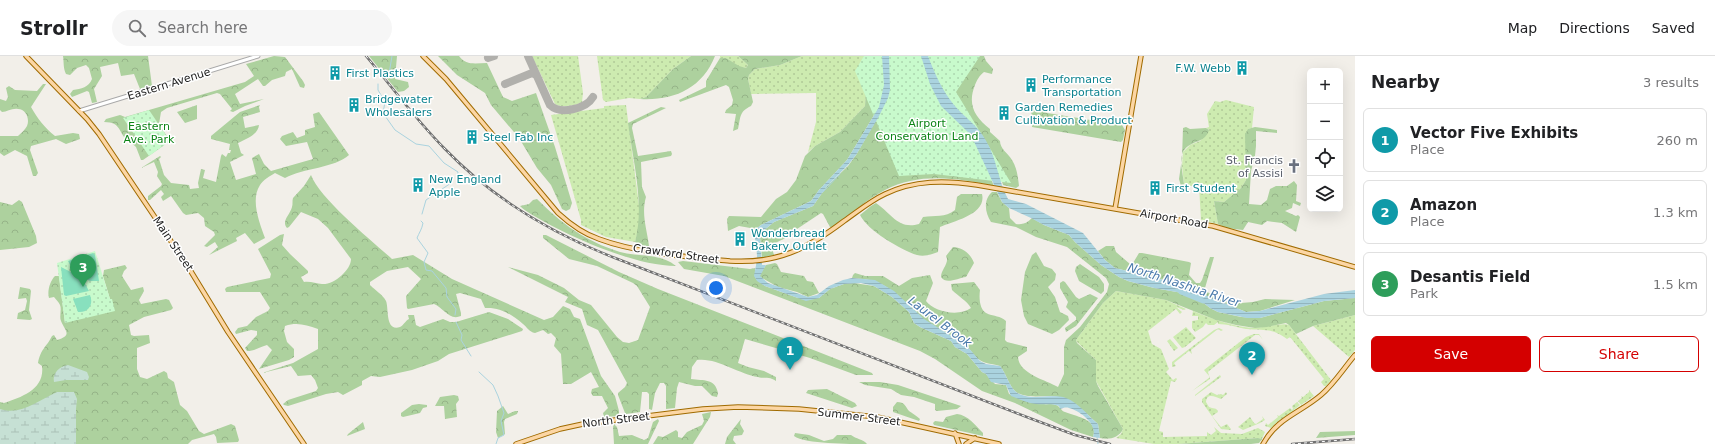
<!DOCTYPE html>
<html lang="en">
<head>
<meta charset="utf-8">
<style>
  :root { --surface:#fff; --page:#f6f6f6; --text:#202124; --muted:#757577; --line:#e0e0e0; --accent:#d40000 }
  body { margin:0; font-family:"DejaVu Sans",sans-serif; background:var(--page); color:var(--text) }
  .controls { position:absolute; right:12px; top:12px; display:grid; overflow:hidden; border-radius:6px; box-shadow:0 4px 16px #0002 }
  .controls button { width:36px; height:36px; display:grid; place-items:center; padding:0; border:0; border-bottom:1px solid var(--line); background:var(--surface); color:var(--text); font:20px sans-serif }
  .you { position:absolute; left:716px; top:232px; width:14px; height:14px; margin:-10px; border:3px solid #fff; border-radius:50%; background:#1a73e8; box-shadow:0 0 0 6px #1a73e833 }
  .badge { display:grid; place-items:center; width:26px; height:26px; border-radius:50%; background:var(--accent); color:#fff; font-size:13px; font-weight:700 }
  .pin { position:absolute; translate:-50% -33px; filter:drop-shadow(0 1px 2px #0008) }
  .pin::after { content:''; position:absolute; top:21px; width:14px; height:12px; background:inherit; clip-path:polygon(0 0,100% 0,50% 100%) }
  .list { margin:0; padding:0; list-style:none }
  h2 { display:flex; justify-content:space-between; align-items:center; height:52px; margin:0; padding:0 16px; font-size:17px }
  h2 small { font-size:13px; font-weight:400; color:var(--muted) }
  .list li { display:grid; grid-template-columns:26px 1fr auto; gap:12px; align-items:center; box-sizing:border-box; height:64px; margin:0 8px 8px; padding:0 8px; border:1px solid var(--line); border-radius:6px }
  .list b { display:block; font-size:15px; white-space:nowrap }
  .list p { margin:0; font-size:13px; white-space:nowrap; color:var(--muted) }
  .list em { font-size:13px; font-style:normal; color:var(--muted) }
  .actions { display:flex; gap:8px; padding:12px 16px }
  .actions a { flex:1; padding:9px 0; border:1px solid var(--accent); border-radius:6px; text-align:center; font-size:14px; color:var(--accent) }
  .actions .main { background:var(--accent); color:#fff }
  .icon { flex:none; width:22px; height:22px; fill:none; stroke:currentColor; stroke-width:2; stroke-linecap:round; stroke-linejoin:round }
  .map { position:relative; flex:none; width:1355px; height:388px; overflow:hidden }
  header { display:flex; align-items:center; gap:24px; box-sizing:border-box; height:56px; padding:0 20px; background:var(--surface); border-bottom:1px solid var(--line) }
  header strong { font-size:19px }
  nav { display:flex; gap:22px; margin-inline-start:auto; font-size:14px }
  .search { width:280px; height:36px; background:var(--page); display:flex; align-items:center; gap:10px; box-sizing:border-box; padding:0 14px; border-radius:22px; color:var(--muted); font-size:15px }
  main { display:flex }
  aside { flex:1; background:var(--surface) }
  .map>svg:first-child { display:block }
</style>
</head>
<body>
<header>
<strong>Strollr</strong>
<div class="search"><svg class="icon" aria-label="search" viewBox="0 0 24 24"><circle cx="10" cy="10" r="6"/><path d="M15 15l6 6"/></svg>Search here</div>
<nav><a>Map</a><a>Directions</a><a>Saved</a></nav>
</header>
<main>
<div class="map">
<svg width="1355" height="388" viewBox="0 0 1355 388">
  <defs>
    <pattern id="grass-dots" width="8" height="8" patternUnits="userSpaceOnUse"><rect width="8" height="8" fill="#cdebb0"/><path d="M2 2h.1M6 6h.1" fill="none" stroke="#b0c997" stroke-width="1.8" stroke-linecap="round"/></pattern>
    <pattern id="forest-crowns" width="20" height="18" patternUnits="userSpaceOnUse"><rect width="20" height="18" fill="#add19e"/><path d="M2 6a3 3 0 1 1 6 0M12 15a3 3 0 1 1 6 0" fill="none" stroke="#95b388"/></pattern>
    <pattern id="wetland-marsh" width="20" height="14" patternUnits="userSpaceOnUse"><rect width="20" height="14" fill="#c6e0d4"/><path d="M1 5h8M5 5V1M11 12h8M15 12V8" fill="none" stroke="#aac0b6"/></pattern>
    <pattern id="park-dots" width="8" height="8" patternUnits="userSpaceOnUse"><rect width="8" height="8" fill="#c8facc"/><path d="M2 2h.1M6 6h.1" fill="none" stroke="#acd6af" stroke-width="1.8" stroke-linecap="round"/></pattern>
    <pattern id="water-rules" width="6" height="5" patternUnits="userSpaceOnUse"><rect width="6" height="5" fill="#aad3df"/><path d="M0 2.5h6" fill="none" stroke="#92b5bf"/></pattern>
  </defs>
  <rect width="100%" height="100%" fill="#f2efe9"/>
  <path fill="url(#grass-dots)" d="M 532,0 L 578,0 L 583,37 L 582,46 C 575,50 561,52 555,48 Z
    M 597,0 L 691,0 L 673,13 L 646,41 L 640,43 L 629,42 L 606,46 L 603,44 Z
    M 720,0 L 738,0 L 748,9 L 746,12 L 739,11 L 726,2 L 720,2 Z
    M 802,0 L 870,0 L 865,50 L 840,76 L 815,90 L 808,96 L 816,66 L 816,37 L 751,38 L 748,23 L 749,19 L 755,13 L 780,9 Z
    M 1226,44 L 1254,51 L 1252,72 L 1248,73 L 1246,124 L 1241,132 L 1224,146 L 1214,145 L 1218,168 L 1201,164 L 1199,130 L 1181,130 L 1184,128 L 1182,110 L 1183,96 L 1190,89 L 1200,85 L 1209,74 L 1206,72 L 1209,71 L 1207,58 L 1215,45 L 1220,46 Z
    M 626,49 L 640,157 L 638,174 L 635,186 L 606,181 L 581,169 L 581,164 L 551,59 L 604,52 L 604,50 Z
    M 1116,235 L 1166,244 L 1186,253 L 1184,254 L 1176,251 L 1182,256 L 1180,258 L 1176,253 L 1148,275 L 1152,288 L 1161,293 L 1169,313 L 1166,316 L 1173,324 L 1176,322 L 1177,323 L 1175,326 L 1171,325 L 1159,375 L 1163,376 L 1163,381 L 1207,380 L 1207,376 L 1211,379 L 1216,375 L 1214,371 L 1221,377 L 1242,378 L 1258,372 L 1265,376 L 1261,385 L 1261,383 L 1258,382 L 1178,388 L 1154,388 L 1116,382 L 1121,378 L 1123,373 L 1096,325 L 1096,304 L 1077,286 L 1076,284 L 1103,247 Z
    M 1193,255 C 1212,263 1232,270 1252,272 C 1262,272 1283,266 1289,269 L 1331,324 L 1326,330 L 1324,330 L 1321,326 L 1324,323 L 1290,281 L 1287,283 C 1271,271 1264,275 1246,273 C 1236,271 1227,268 1218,268 L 1218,266 L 1214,269 L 1208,269 L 1206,267 L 1203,271 L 1195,276 L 1192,272 L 1192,265 L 1198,264 L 1198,260 L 1192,260 Z
    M 1355,259 L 1355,294 L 1349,301 L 1313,270 Z
    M 1186,271 L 1196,282 L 1185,291 L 1182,292 L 1173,281 Z
    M 1219,272 L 1223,274 L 1221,275 L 1218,273 L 1191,294 L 1192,298 L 1189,295 L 1174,307 L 1176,310 L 1172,311 L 1172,306 L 1214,274 Z
    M 1254,278 L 1259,278 L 1263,284 L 1259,279 L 1255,279 L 1209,315 L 1208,316 L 1210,323 L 1192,335 L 1210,321 L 1204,314 L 1246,281 Z
    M 1170,283 L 1178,292 L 1174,295 L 1167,285 Z
    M 1220,319 L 1221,321 L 1195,340 L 1195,339 Z
    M 1309,334 L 1314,340 L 1301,349 L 1298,345 L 1302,342 L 1301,340 L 1303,341 L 1309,336 Z
    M 1211,336 L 1217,339 L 1221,338 L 1223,339 L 1226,336 L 1227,338 L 1221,343 C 1215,341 1207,336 1206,346 L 1209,351 C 1213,353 1217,351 1218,356 L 1212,360 L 1221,371 L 1227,368 L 1231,373 L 1230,374 L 1221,373 L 1202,346 L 1202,343 Z
    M 1297,346 L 1300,349 L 1290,357 L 1302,349 L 1302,350 L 1277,366 L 1271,372 L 1265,370 L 1266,367 L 1268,369 L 1278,361 L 1277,359 L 1279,360 L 1290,352 L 1292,354 L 1293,353 L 1292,350 Z
    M 1262,360 L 1265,364 L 1260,367 L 1243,374 L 1238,371 L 1250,361 L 1254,367 L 1256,368 L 1263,363 Z"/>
  <path fill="url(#forest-crowns)" d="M 63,0 L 148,0 L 152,30 L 140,33 L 134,18 L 121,20 L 118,7 L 100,11 L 102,20 L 94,33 L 97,46 L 92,47 L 89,36 L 87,35 L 72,41 L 70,38 L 73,34 C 81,33 89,31 92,23 L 89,12 L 86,9 L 77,12 L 70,19 L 66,18 C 63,12 64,6 63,0 Z
    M 274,0 L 285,1 L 303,25 L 305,29 L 304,32 L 300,31 L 292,13 L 286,16 L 285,20 L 272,24 L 265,30 L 263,30 L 258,23 L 235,38 L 240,48 L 264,43 L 245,50 L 233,56 L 230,55 L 232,53 L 220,38 L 217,37 L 167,52 L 161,56 L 159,68 L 170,85 L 143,104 L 141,104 L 136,91 C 134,89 131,87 128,85 C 118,77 122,66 104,66 L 106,63 L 120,59 L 125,61 L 245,26 L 254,20 L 246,8 Z
    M 369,0 L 397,0 L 395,23 L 408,26 L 409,31 L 404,35 L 398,36 Z
    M 438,0 L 459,0 C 466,10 476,7 487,7 L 503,41 L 512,45 L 536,37 L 555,91 L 572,147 L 570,153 L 566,155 L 562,153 L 551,129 L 537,112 L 519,82 L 491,49 L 485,37 L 457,19 Z
    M 691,0 L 715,0 C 702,33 673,45 640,43 L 646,41 L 673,13 Z
    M 738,0 L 802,0 L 780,9 L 755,13 L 749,19 L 748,23 L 753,46 L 751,50 C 739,56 741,60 738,73 L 733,75 L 736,58 L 725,57 L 726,54 L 732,49 L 733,44 L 729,31 L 726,29 L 680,46 L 679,44 L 706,31 L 706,25 L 720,2 L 726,2 L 739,10 L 746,12 L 748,9 Z
    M 940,0 L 984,0 L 986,5 L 993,13 L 992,18 L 984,16 C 979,20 977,24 975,29 C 967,49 975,61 990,73 L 990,76 L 1000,85 C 1000,93 1008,97 1012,104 C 1017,112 1018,121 1019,130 L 1016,132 L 1003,129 L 999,116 L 970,63 L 941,17 Z
    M 43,28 L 46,28 L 31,51 C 37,62 45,72 55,80 L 73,77 L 79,78 L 80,83 L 66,88 L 56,83 L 31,90 L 30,94 L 38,117 L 36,120 L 33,120 L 27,100 L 15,94 L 4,100 L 0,97 L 0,80 L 18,80 C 21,77 25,74 27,70 C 30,63 26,53 18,53 C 12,52 7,56 2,56 L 0,54 L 0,43 L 6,45 L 8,41 L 6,32 L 9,30 L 15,34 L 37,35 Z
    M 866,35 L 879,51 L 847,104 L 819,134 L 811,145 L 761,169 L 756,173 L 739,170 L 728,175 L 727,163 L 729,160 L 761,161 L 776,143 L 787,136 L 796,124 L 805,100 L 815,90 L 840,76 L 865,50 Z
    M 1031,48 L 1047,57 L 1122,69 L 1125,74 L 1123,84 L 1121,86 L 1032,71 Z
    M 197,49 L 197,63 L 185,67 L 177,56 Z
    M 260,49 L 259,51 L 260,56 L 243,61 L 245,72 L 259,69 C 258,79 246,83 238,87 L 241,97 L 244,99 L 230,106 L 236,124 L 256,118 L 252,102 L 259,98 L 264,108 L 271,115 L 313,103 L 307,86 L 286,90 L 280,83 L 282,80 L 293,76 L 297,82 L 305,79 L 305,74 L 315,71 L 313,58 L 319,56 L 349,99 C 335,112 303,112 285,122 L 275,117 C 270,120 263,124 260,129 C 250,144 260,168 265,182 L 254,188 L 245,177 L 236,182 L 237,185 L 209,199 L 218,191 L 215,186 L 207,191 L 204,190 L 215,179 L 214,176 L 205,170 L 204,162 L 198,157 L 186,159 L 183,157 L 171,140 L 163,145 L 161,141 L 164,138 L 161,134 L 150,144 L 148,144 L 148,140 L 161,130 L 162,128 L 157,120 L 158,116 L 154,106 L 141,112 L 160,100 L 161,101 L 159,103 L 164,119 L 171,127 L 189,129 L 190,133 L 199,132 L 198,127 L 201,113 L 205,114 L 203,122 L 216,126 L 221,100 L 222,98 L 226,101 L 228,97 L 230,97 L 231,94 L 229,94 L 230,88 L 211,83 L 211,80 L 240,56 Z
    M 661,51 L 666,52 L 633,68 L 632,72 L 638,100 L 671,95 L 672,98 L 671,100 L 641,106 L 642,131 L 646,141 C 641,158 647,173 649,190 L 645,191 L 635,186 C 645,148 633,106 628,67 Z
    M 878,61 L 981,99 L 994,130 C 958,122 919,116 885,134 C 866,144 849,159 832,172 L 830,171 L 823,158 L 821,157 L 794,175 L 794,178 L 771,189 L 774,199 L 762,202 L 760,181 L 763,175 L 774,166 L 813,150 L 827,130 L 848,110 L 856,99 Z
    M 1186,71 L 1190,73 L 1206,72 L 1209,74 C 1205,88 1189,84 1183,96 C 1179,105 1183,119 1184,128 L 1181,130 L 1179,123 L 1182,102 L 1183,72 Z
    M 1255,71 L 1277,74 L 1277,77 L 1256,75 L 1256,90 L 1255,100 L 1251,115 L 1249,148 L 1261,149 L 1267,144 L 1270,133 L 1276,130 L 1287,130 L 1294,125 L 1297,129 L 1296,145 L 1301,147 L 1300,150 L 1293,147 L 1292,152 L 1285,155 L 1296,160 L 1298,159 L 1300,161 L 1296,176 L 1282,167 L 1267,165 L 1262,169 L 1248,166 L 1243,174 L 1226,172 L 1218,168 L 1214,145 L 1224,146 L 1241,132 L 1246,124 L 1245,78 L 1248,73 Z
    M 311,119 C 320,143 371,184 392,203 L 413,199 L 452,223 L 544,264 L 553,261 L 563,250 L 570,253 L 574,261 L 580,263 L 601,320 L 615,340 L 619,355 L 619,360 L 604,361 L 603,357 L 608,352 L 602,340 L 593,340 L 591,337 L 592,333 L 599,331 L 591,316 L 571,328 L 563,328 L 561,298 L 554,290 L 556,282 L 551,277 L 548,278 L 543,274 L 535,277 C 529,276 527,271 523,268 C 511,258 500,251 485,252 L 481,243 L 460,237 L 456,238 L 461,257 L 461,260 C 449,265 444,252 434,248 L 408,253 L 407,252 L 406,240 L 421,223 L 408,211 L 387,215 L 370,226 L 370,229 C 375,234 383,239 386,245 C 389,252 385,276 400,271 C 404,269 405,265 409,263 L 408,259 L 414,259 L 416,269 L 420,271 L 443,263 L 450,266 L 456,266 L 489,256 L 508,263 L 523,273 L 522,275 L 449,298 L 438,305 L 412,314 L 380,321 L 371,320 L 362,325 L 362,329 L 343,339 L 338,336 L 326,338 L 288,350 L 284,349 L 283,348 L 288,344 L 316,335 L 318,332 L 315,324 L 311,319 L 298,320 L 291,310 L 262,317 L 293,307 L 318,293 L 318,273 C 306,269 297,266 285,270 L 284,275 L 287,286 L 294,293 L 294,301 L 289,304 L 259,313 L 272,294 L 267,289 C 259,291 255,295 247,295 L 245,292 L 257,279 L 257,275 L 251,274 L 236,278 L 235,276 L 238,272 L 247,270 L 256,261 L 268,255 L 270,252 L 260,236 L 226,236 L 225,233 L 227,231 L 270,222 L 271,218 L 258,193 L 280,179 L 284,178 L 282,189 L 290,198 L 308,215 L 308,217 L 301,221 L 304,226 C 311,225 316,228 322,228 C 334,229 351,214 351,203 L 328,172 L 318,163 L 301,156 L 289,171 L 287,172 C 281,165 290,159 292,151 C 293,148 292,145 293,142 L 304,130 Z
    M 992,136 L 997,136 L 1002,146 L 1009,152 L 1010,162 L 1016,168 C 1023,169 1027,167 1032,162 L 1044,169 L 1069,179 L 1075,186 L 1101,209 L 1119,221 L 1128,225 L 1154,232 L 1188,238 L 1196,241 L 1210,252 L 1218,256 L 1241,261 L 1260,262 L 1324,245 L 1355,242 L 1355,259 L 1313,270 L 1296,278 L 1289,269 L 1286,267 L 1267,271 L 1255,272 L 1236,269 L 1216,264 L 1166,244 L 1116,235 L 1103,247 L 1076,284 L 1077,287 L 1096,304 L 1096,325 L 1098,330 L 1123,373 C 1119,382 1109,384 1100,382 L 1098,368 C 1086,357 1075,346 1059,341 C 1046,338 1029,344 1016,336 C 1009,330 1006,317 1000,310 C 990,307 982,308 975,300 C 971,296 969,291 965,288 C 952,279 935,273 922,262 C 896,241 890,223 852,222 L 853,219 L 855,217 L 865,220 L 883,220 L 899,230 L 912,222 L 930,219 L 933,227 L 926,245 C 934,256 959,261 971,252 C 967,245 958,240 952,234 L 951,228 L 974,226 L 980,234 C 979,241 979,255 988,258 C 994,260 1000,260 1006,265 L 1005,284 L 1007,286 L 1027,291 L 1027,295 L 1018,301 C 1019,318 1046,324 1058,331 L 1064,318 L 1064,291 L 1066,284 L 1080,271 L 1107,236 L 1109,228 L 1106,222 L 1067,191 L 1036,181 L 1016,171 L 991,166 C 985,157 983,144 992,136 Z
    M 961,138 L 982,138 C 987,158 954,165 940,171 L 938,196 C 932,198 925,201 917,199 C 901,194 867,174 860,159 L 871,150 L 876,147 C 891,157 898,174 919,168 L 923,161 C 935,159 945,162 955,154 L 957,141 Z
    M 537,143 C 562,168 585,185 620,196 C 638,201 661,197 676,210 C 637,210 577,184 543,165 C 535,160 526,156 520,150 L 529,148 L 533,144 Z
    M 19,144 L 22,146 L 36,180 L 37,187 L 29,191 L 0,194 L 0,146 L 12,149 Z
    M 543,179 L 546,179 L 619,216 L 658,233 L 872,317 L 873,319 L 856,319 L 810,302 L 745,283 L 738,307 L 748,311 L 764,315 L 776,321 L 776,325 C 769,320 765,323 758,321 C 739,318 716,301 697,304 L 692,311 L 691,323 C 704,325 715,322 718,337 L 717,341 L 712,340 L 702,330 L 695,330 L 679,326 L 677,332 L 675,352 L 666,353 L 666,330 L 664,327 L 660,327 L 655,337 L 652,354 L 649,353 L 649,338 L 647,336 L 642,336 L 640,356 L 626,358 L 625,357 L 618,339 L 618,337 L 625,331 L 627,327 L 598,274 L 587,269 L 582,253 L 565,246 L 568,241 L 508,211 L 538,219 L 564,232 L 579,244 L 591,249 L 617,281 L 623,286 L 629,287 L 638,284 L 650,251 L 637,230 L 633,227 L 597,210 L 569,203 L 543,182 Z
    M 1106,190 L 1114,190 L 1116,196 L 1130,208 L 1133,207 L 1139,197 L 1142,197 L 1189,206 L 1191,207 L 1189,219 L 1196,227 L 1200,227 L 1202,224 L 1210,201 L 1214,201 L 1205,232 L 1207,236 L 1220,242 L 1241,247 L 1253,246 L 1265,243 L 1295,244 L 1260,255 L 1246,256 L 1176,227 L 1115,212 L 1105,204 L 1098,195 Z
    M 953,191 C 962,191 971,198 974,207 L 966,221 C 958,222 946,229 941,221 C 941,213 950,207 946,200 Z
    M 1036,196 L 1044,210 L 1052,213 L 1056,218 L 1055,224 L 1048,231 L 1055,241 L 1060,256 L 1068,260 L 1069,264 L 1059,274 L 1052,278 L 1028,268 L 1024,260 L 1021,244 L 1025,216 L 1032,199 Z
    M 683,205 L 750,213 L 755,212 L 755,222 L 765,230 L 798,242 L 819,242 L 830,233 L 844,228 L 854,227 L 874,230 L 892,241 L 909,256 L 914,267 L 920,271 L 951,285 L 955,291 L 967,298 L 982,316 L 986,318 L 995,328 L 1006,329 L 1009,338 C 1018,341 1034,348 1044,348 C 1048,349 1052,347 1056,349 C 1060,350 1061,355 1065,356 C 1077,361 1099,363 1093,381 L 1071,374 L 1015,347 L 982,335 L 935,303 L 920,295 L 724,220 L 684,213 L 678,206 Z
    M 775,207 L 777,208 L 781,216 L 804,220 L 807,225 L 813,226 L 819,237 L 808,241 L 797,236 L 778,231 L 760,221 L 760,218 L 766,209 Z
    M 1080,208 L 1099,221 L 1104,228 L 1104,235 L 1101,238 L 1079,225 L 1075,215 L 1076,211 Z
    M 125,209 L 127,212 L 124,215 L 122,220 L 131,234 L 143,231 L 144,235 L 139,244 L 141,248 L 166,243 L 169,244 L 173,252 L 171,254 L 144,261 L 129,269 L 131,279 L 134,280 L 149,279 L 150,287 L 137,292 L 137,313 L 140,321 L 147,323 L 164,315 L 167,317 L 168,322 L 174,326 L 180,349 L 187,355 L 199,375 L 204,378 L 231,368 L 235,370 L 239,384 L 238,386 L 217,387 L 216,381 L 214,378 L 192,384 L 188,388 L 0,388 L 0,346 L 4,347 C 22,341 45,333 42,310 L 38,307 C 41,292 46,292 52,280 L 54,279 L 57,284 C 73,279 65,275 61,265 C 59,260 62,254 60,249 C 59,246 56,244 54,241 L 49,242 C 47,235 50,225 55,220 L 59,220 L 65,267 L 112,243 L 110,243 L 103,220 L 104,214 Z
    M 1063,225 L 1065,226 L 1076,241 L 1079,243 L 1090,238 L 1098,242 L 1076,270 L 1066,276 L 1065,272 L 1076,264 L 1076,261 L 1066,251 L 1068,246 L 1060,232 L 1060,227 Z
    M 20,231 L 30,233 L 31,235 L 29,254 L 32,263 L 30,264 L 17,263 L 18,257 L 25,254 L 27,245 L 26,242 L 18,243 Z
    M 859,326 L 880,326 L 898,329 L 961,350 L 957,353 L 937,355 L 935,354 L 935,348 L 914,341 L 901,339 L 891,333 L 865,329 Z
    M 827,333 L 855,347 L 857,350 L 852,352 L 806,337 L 808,334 Z
    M 454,339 L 458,340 L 459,344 L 456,348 L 457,361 L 445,363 L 444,350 L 435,350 L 440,341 Z
    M 897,346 C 905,346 905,350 909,355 C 913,358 917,360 920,363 L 919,365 L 893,356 L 893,351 Z
    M 419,348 L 427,349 L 427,351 L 423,352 L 420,357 L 403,361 L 401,360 L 401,357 L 412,349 Z
    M 503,350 L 508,358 L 515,355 L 518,355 L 517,358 L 505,363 L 504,366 L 505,378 L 498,382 L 496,376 L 497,355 Z
    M 711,356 L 710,361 L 693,388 L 653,388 L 658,380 L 663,381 L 676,374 L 678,376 L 678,381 L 682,382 L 687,376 L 702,369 L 704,365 L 702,358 Z
    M 957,358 C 968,359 976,370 983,377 L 983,380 L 934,369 L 933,367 L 935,365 L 943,366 L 946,361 Z
    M 658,363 L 659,365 L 648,388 L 614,388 L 613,371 L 614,368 L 617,371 L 619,380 L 632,379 L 644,384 L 648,382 L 653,366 Z
    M 741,363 L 740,368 L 744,375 L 742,379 L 734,380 L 733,384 L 736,388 L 725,388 L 727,381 Z
    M 363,366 L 365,373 L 347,380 L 348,378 Z
    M 1355,375 L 1355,379 L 1316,382 L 1320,376 Z
    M 795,377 L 809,379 L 824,385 L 833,383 L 837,379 L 851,379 C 856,383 863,383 867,388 C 850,388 805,388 794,380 Z
    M 1258,382 L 1262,383 L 1259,387 L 1251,388 L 1178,388 Z"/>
  <path fill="url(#wetland-marsh)" d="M 68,309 L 87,316 L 89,321 L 88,324 L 66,324 L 54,326 C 52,317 60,310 68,309 Z
    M 57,336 L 74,336 L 77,343 L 76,353 L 76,388 L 0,388 L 0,353 C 21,360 39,344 57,336 Z"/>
  <path fill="url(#park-dots)" d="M 864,0 L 980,0 L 956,36 L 1011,127 L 934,118 L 899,120 L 855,15 Z
    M 149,54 L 170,85 L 149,100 L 123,62 Z
    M 95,195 L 110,243 L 112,243 L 115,255 L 65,267 L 57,207 Z"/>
  <path fill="#88e0be" d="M 93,197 L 95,199 L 99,225 L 90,225 L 77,219 L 83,224 L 89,235 L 66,240 L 64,239 L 61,211 L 75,218 L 68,205 Z
    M 90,239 C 94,249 88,257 78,256 L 73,243 Z"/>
  <path fill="url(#water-rules)" d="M 882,0 L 889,0 L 890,34 L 888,42 L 878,62 L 856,99 L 848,109 L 827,130 L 813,150 L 774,166 L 763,175 L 760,181 L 762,209 L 766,209 L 760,220 L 768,227 L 808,241 L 817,239 L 829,230 L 843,224 L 852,222 L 875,224 L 894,235 L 924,263 L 966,289 L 980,305 L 986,308 L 1000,310 C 1006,317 1009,330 1016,336 C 1030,346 1051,337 1066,342 C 1078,346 1088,360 1098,368 L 1100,382 L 1093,381 C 1098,368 1080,355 1069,352 C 1066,351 1063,352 1060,353 L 1059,350 C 1051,347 1044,349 1036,348 C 1028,347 1019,343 1011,340 L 1006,329 L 991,326 L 986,318 L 982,316 L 967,298 L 955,291 L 951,285 L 920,271 L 914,267 L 909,256 L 892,241 L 874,230 L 861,227 L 844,228 L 830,233 L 819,242 L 806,245 L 765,230 L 757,225 L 754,220 C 755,213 757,207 757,200 C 757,190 753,183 756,173 L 761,169 L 811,145 L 819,134 L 847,104 L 879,51 L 884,29 Z
    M 921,0 L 928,0 C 935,18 942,34 954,49 C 964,61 977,69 985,83 C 997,102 998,125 1008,143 L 1026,148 L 1083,177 L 1105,204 L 1115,212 L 1176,227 L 1246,256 L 1260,255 L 1324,238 L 1355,234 L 1355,242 L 1324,245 L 1260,262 L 1247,262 L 1218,256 L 1210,252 L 1196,241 L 1188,238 L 1154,232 L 1128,225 L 1119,221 L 1101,209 L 1075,186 L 1069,179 L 1044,169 L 1031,162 L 1009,152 L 1002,146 L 971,79 L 941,50 L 930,28 Z"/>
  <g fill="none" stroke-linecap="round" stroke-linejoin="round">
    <path stroke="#aad3df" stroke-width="1" d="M 389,18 L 392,0
      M 378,28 L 378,34 L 385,46 L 383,57 L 395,74 L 416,88 L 429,90 L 444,107 L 458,116 L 457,121
      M 823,136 L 840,118
      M 422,158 L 426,144 L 451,127
      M 421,165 L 423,167 C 422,173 419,177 417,182 L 428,197 L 424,206 L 426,214 L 432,215 L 446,232 L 447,241 L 456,253 L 455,259
      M 456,266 L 462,279 L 461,284 L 471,300
      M 479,316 L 493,329 L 498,340 L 504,357 L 501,365 L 504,379 L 498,382 L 496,388
      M 1097,381 L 1098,388"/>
    <path stroke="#aad3df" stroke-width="5" d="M 1181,236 L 1203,245"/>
    <path stroke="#b1b0ac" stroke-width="8" d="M 528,0 L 550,49 C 560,59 586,53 593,41
      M 488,2 L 494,0
      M 505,28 L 532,17 L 536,19"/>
    <defs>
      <path id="minor" d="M 79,55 L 258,0"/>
      <path id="major" d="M 26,0 L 87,63 L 99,78 L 187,209 L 228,276 L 304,388
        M 423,0 L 446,23 L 558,157 C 570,168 584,178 599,183 C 636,197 690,201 730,205 C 777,208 807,193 844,165 C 857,156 870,145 885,138 C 914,124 945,124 977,129 L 1213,170 L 1355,211
        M 1115,153 L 1141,0
        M 955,377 L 959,388
        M 516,388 L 560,373 L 583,368 L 703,353 L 738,351 L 799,353 L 877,361 L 999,388
        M 966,388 L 975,382
        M 1263,388 C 1277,362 1300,357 1321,339 C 1334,328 1344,312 1355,299"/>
    </defs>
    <use href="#minor" stroke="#a9a9a9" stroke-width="5"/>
    <use href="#major" stroke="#a06b00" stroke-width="5.5"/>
    <use href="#minor" stroke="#fff" stroke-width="3"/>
    <use href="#major" stroke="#fcd6a4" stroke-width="3.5"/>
    <defs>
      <path id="rail" d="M 366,0 C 392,31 416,64 445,93 C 493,143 551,177 615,202 L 1032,363 L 1075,379 L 1110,388
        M 1292,388 L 1355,383"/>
    </defs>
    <use href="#rail" stroke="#707070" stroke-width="2.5"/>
    <use href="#rail" stroke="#fff" stroke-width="1" stroke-dasharray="3" stroke-linecap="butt"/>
  </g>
  <defs>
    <symbol id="building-bare" viewBox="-9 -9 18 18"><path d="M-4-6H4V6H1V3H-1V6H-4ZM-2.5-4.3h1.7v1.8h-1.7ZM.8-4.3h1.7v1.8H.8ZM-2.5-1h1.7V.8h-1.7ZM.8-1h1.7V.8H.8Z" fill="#0f9aa8" stroke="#fff" stroke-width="2.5" paint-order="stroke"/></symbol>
    <symbol id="church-bare" viewBox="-9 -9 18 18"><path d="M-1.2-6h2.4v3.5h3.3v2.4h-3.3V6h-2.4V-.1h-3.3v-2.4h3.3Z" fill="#6b7280" stroke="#fff" stroke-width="2.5" paint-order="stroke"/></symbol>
  </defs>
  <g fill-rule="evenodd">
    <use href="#building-bare" x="1232" y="2" width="20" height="20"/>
    <use href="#building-bare" x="325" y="7" width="20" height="20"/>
    <use href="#building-bare" x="1021" y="19" width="20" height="20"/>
    <use href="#building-bare" x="344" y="39" width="20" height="20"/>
    <use href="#building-bare" x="994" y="47" width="20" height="20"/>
    <use href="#building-bare" x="462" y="71" width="20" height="20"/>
    <use href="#church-bare" x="1284" y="100" width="20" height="20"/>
    <use href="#building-bare" x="408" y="119" width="20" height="20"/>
    <use href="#building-bare" x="1145" y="122" width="20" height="20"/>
    <use href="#building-bare" x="730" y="173" width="20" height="20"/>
  </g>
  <g text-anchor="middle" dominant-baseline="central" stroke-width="3" stroke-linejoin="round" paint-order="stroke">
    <g font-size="11" fill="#0d838f" stroke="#fff" text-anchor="start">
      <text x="1231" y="12" text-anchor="end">F.W. Webb</text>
      <text x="346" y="17">First Plastics</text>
      <text x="1042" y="23">Performance<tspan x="1042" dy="13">Transportation</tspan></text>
      <text x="365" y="43">Bridgewater<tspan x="365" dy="13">Wholesalers</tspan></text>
      <text x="1015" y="51">Garden Remedies<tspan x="1015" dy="13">Cultivation &amp; Product</tspan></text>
      <text x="483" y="81">Steel Fab Inc</text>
      <text x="429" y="123">New England<tspan x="429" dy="13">Apple</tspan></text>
      <text x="1166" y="132">First Student</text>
      <text x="751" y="177">Wonderbread<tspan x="751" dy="13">Bakery Outlet</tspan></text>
    </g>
    <g font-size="11" fill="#222" stroke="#fff">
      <text transform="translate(169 28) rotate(-17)">Eastern Avenue</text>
      <text transform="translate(1174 163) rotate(10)">Airport Road</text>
      <text transform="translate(173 188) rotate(56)">Main Street</text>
      <text transform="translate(676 198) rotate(8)">Crawford Street</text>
      <text transform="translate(859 361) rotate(7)">Summer Street</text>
      <text transform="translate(616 364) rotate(-7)">North Street</text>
    </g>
    <g font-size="11" fill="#0c8416" stroke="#fff">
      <text x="927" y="67">Airport<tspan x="927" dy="13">Conservation Land</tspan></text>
      <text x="149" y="70">Eastern<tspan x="149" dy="13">Ave. Park</tspan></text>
    </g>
    <g font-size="11" fill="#5b616d" stroke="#fff" text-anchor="end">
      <text x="1283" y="104">St. Francis<tspan x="1283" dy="13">of Assisi</tspan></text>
    </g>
    <g font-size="12" font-style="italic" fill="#4a7aab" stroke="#fff">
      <text transform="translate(1184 229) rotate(18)">North Nashua River</text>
      <text transform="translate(940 266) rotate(37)">Laurel Brook</text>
    </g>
  </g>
</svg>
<div class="controls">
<button>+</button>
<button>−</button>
<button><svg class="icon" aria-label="locate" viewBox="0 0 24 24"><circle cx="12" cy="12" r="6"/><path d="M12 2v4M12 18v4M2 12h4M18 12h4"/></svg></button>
<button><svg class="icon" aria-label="layers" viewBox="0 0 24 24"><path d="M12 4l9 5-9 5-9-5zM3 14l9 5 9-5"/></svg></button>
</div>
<div class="you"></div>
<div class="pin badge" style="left:790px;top:314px;background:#0f9aa8">1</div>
<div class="pin badge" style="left:1252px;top:319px;background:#0f9aa8">2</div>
<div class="pin badge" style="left:83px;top:231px;background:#2e9e5b">3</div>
</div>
<aside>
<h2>Nearby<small>3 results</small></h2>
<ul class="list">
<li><span class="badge" style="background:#0f9aa8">1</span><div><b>Vector Five Exhibits</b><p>Place</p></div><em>260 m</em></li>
<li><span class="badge" style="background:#0f9aa8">2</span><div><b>Amazon</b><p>Place</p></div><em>1.3 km</em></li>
<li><span class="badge" style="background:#2e9e5b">3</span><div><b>Desantis Field</b><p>Park</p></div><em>1.5 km</em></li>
</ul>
<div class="actions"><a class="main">Save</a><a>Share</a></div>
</aside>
</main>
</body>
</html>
